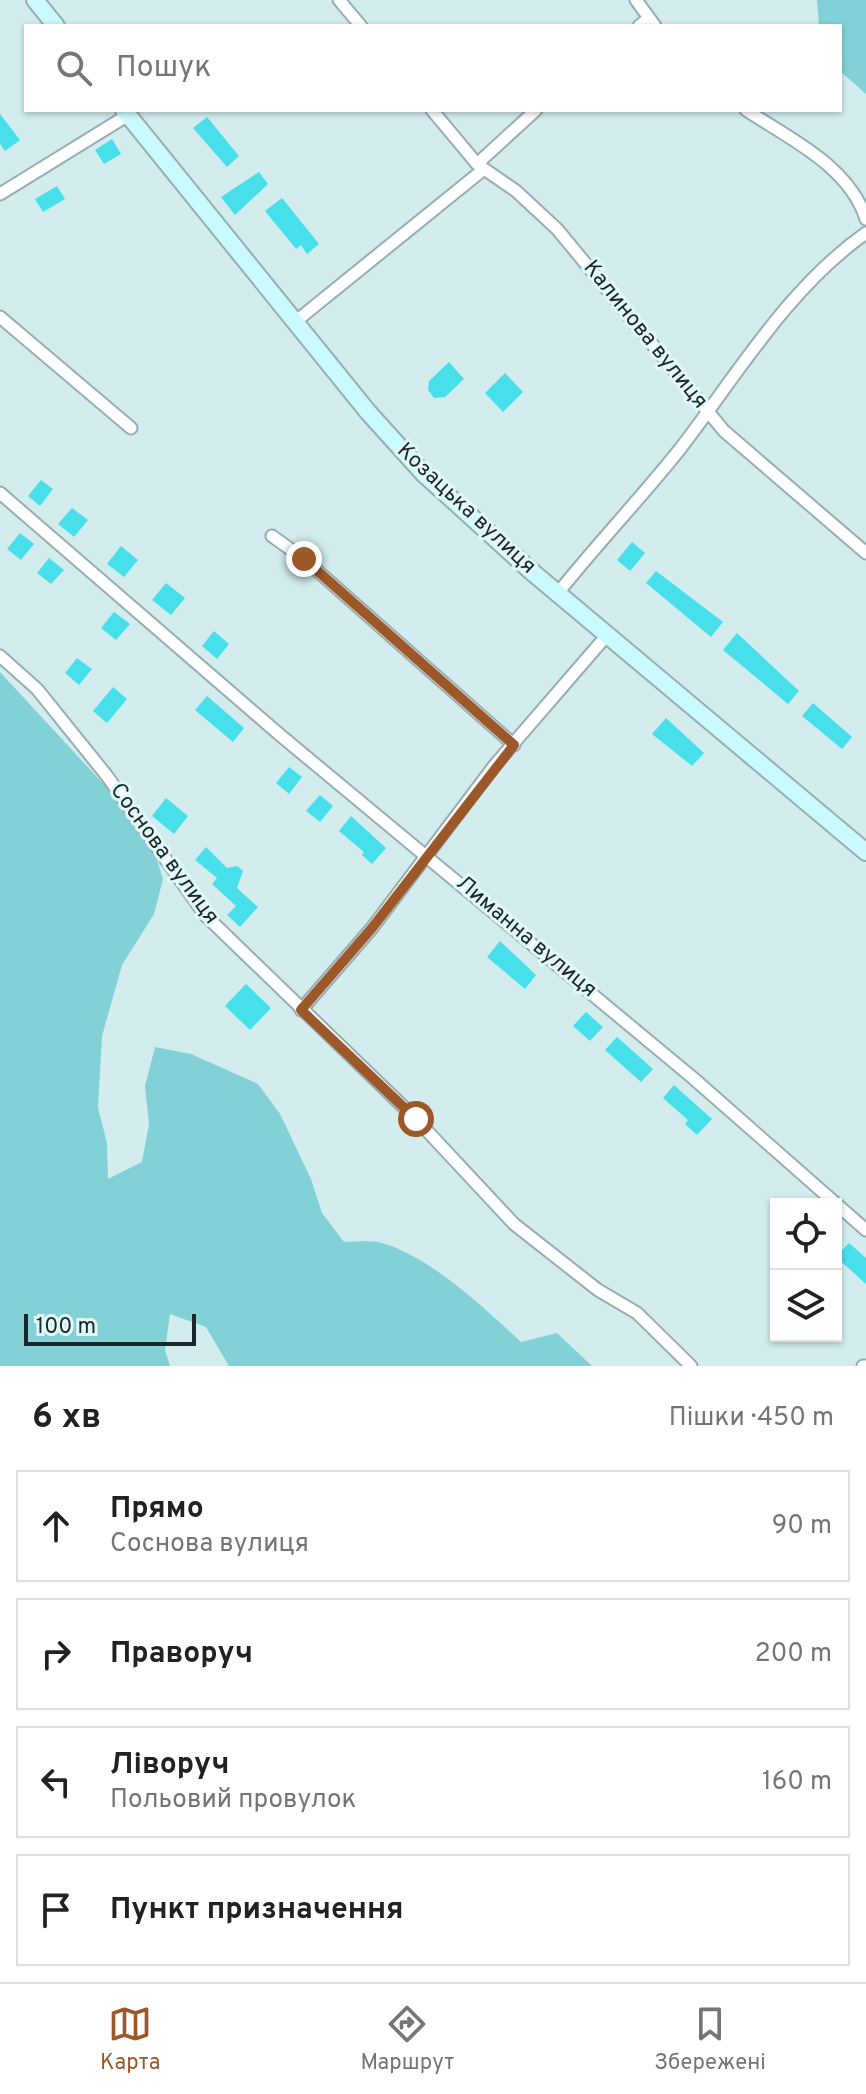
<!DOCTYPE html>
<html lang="uk">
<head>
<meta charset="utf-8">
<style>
  :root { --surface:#fff; --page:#f6f6f6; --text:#202124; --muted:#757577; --line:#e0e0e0; --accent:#9c5829 }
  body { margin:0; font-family:Overpass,sans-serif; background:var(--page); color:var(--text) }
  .controls { position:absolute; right:24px; bottom:24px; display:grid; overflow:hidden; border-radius:0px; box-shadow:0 2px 6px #0004 }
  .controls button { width:72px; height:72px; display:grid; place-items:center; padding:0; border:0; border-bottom:2px solid var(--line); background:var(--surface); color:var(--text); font:40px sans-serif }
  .scale { position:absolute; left:24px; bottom:20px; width:172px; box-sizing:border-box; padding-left:8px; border:4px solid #1e2727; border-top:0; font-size:22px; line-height:28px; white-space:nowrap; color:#1e2727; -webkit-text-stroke:6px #e1f9fb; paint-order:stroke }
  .stop { position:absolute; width:24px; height:24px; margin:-18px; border:6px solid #9c5829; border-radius:50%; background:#fff }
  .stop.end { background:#9c5829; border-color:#fff; box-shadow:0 2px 8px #0008 }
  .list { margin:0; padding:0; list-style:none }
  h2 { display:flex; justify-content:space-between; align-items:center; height:104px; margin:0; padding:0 32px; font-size:34px }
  h2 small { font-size:26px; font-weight:400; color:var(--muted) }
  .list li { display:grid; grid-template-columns:52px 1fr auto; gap:24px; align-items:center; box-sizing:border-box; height:112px; margin:0 16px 16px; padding:0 16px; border:2px solid var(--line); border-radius:0px }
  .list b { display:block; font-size:30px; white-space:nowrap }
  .list p { margin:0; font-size:26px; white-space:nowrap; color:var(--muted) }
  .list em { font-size:26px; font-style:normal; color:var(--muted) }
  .icon { flex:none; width:44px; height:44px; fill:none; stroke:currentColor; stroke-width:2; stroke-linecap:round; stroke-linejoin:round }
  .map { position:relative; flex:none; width:866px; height:1366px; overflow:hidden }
  .search { position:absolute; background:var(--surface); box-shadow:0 2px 6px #0004; left:24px; right:24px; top:24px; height:88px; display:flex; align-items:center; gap:20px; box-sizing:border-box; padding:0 28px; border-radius:0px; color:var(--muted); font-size:30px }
  .sheet { height:616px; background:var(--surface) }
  nav { display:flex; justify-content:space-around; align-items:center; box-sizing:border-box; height:112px; border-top:2px solid var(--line); background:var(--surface); font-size:22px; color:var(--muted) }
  nav a { display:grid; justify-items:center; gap:4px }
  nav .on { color:var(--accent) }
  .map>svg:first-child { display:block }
</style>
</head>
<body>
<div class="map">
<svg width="866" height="1366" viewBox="0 0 866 1366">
  <rect width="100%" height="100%" fill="#d3ecee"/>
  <path fill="#81d1d7" d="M 817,0 L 866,0 L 866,94 L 840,71 L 840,26 L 819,26 Z
    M 0,672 L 133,816 L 153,847 L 163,879 L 154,914 L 122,965 L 102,1036 L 98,1108 L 107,1143 L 108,1179 L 142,1162 L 149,1124 L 145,1086 L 155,1047 L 191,1054 L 258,1084 L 280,1114 L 311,1179 L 322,1213 L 344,1242 C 356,1242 370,1240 382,1243 C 432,1258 483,1307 521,1342 L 557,1333 L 592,1366 L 229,1366 L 206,1327 L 170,1314 L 165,1350 L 170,1366 L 0,1366 Z"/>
  <path fill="#47dfea" d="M 0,114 L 20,140 L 5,151 L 0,144 Z
    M 207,117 L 239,156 L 227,167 L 193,128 Z
    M 112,139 L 121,154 L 104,164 L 95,150 Z
    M 259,172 L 268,184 L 235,215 L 221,197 Z
    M 57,186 L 65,199 L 43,212 L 35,199 Z
    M 282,198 L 319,244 L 307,254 L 301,245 L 296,249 L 265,211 Z
    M 449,362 L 464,379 L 445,397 L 434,398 L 428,390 L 429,381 Z
    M 505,373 L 523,392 L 503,412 L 485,393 Z
    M 41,480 L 53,489 L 40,506 L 28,496 Z
    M 72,508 L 88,520 L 74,537 L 58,524 Z
    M 20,533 L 34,544 L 21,560 L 7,549 Z
    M 632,542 L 645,553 L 630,571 L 617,560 Z
    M 121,546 L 138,560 L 124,577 L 107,564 Z
    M 49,558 L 64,570 L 51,584 L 37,573 Z
    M 656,571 L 723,622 L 711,637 L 646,583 Z
    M 166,583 L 185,598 L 171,615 L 152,600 Z
    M 114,612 L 130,624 L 116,640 L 101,628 Z
    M 214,631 L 229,644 L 217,659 L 202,646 Z
    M 737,633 L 799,691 L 788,704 L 723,650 Z
    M 77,658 L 92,669 L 79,685 L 65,673 Z
    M 113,687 L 127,699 L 107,723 L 93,711 Z
    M 207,696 L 244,728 L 233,742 L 195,710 Z
    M 813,703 L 852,737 L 842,749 L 802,716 Z
    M 666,718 L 704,753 L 692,766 L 652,734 Z
    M 289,767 L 302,777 L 289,794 L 276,783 Z
    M 320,795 L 333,806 L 320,822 L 306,811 Z
    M 166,798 L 188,816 L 174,834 L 152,816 Z
    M 351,816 L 386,848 L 372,864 L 362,855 L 364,852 L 339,831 Z
    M 206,847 L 227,868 L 237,866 L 243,871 L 237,888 L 258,907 L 240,927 L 227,915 L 236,906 L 212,884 L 217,878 L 195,860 Z
    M 500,941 L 536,975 L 525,989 L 487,957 Z
    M 246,984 L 271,1008 L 250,1030 L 225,1006 Z
    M 586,1012 L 603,1027 L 590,1041 L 573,1026 Z
    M 617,1037 L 653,1069 L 641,1082 L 605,1050 Z
    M 674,1085 L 712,1119 L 697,1135 L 685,1124 L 688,1120 L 663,1098 Z
    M 849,1243 L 866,1258 L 866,1284 L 836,1257 Z"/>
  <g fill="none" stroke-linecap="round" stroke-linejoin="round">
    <defs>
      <path id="street" d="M 339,0 L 361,26
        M 636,0 L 655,26
        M 639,26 L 649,18
        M 432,110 L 477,164 L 516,191 L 557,229 L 724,431 L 866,553
        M 746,110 C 790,139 849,166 866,219
        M 477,164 L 536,110
        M 0,194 L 128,115
        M 0,317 L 131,428
        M 295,322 L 484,169
        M 0,493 L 280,735 L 693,1078 L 866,1230
        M 272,536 L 304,559 L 514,745
        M 558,593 C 597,544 641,498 680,449 C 737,375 788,288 866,233
        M 0,656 L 37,689 L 107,776 L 205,915 L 416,1119 L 514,1224 L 598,1290 L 637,1313 L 691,1366
        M 301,1010 L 372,928 L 494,766 L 608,634
        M 863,1366 L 866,1366"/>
      <path id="secondary" d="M 35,0 L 56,26
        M 124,110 L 368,412 L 423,473 L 531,571 L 866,852"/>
    </defs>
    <use href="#street" stroke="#97aeb0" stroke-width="15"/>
    <use href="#secondary" stroke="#97aeb0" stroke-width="20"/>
    <use href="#street" stroke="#fff" stroke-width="11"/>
    <use href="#secondary" stroke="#c9fafe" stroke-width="16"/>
  </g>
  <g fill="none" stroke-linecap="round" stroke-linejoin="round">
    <path stroke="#9c5829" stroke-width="10" d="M 304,559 L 514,745 L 372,928 L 301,1010 L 416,1119"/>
  </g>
  <g text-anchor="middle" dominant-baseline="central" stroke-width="6" stroke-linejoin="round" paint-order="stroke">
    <g font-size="22" fill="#1e2727" stroke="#e1f9fb">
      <text transform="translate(645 335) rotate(51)">Калинова вулиця</text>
      <text transform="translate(466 509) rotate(43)">Козацька вулиця</text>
      <text transform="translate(164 854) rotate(54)">Соснова вулиця</text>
      <text transform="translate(526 937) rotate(40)">Лиманна вулиця</text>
    </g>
  </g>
</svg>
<div class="controls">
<button><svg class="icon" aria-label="locate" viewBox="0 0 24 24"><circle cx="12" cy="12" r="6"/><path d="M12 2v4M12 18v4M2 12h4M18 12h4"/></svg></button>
<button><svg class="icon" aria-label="layers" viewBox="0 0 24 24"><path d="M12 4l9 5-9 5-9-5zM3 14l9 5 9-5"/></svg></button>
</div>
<div class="scale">100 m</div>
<div class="stop" style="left:416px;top:1119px"></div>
<div class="stop end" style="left:304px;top:559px"></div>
<div class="search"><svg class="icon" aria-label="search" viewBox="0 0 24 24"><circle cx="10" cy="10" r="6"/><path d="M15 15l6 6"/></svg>Пошук</div>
</div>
<section class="sheet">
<h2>6 хв<small>Пішки · 450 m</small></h2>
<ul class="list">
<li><svg class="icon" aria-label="ahead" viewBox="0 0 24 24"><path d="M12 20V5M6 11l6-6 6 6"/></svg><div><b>Прямо</b><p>Соснова вулиця</p></div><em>90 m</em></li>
<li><svg class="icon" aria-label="right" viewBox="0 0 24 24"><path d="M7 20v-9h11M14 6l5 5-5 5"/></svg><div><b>Праворуч</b></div><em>200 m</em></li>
<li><svg class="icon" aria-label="left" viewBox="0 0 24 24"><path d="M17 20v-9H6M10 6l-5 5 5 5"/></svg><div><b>Ліворуч</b><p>Польовий провулок</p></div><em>160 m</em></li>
<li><svg class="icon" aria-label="arrive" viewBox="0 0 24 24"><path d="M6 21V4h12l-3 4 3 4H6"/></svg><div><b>Пункт призначення</b></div></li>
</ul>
</section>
<nav>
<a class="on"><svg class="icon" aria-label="map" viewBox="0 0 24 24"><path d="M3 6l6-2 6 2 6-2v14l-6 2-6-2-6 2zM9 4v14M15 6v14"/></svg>Карта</a>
<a><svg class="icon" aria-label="directions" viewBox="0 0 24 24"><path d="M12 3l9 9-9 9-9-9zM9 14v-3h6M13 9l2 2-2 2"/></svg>Маршрут</a>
<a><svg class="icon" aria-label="saved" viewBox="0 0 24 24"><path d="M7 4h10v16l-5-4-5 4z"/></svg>Збережені</a>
</nav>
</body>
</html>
